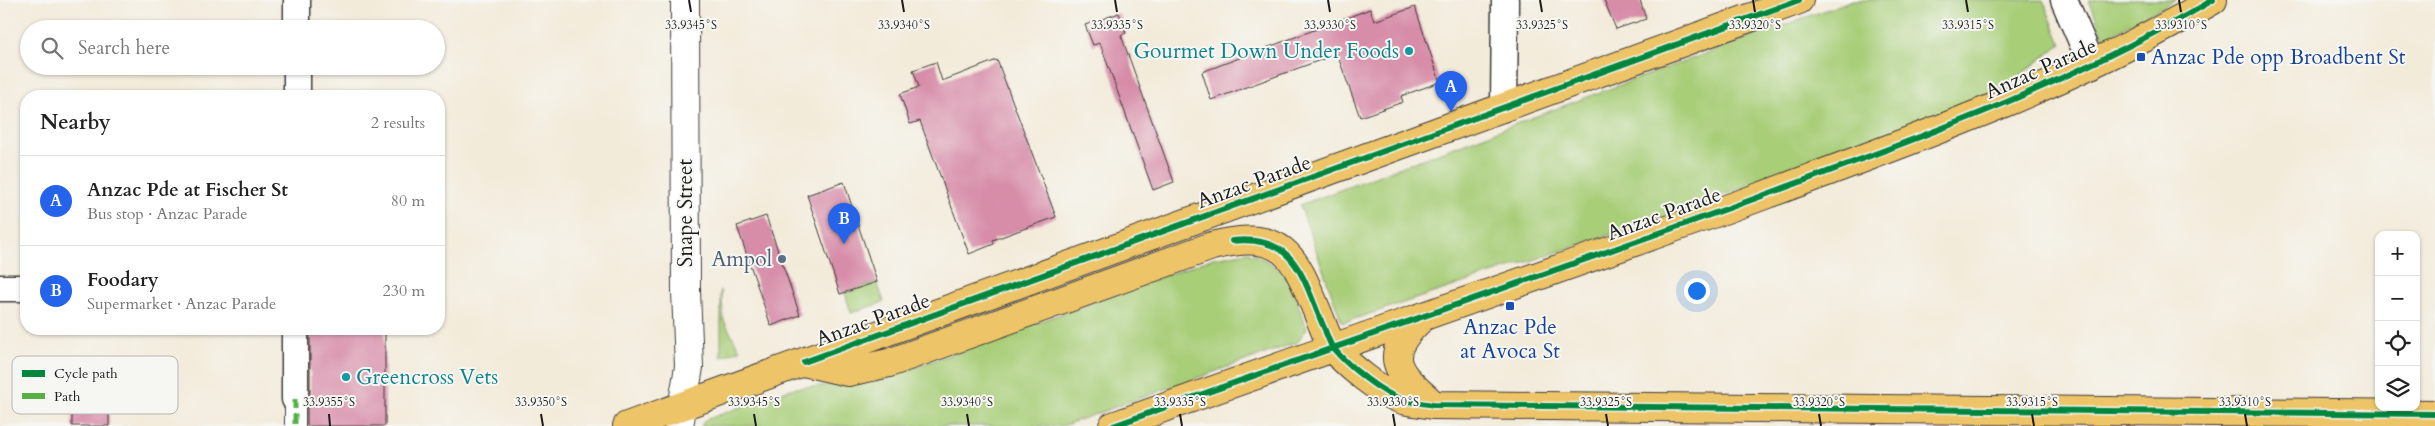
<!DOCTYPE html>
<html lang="en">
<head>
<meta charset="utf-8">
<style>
  :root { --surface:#fff; --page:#f2f2f2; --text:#222; --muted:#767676; --line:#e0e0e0; --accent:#2563eb }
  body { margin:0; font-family:Cardo,serif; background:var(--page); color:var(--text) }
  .controls { position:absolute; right:15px; bottom:15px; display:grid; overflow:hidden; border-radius:10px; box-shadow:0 1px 4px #0004 }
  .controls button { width:45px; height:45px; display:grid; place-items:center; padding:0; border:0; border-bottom:1px solid var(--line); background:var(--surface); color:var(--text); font:25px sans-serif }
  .you { position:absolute; left:1696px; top:290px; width:18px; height:18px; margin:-12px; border:4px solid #fff; border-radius:50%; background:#1a73e8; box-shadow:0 0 0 8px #1a73e833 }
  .badge { display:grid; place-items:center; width:32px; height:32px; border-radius:50%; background:var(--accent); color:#fff; font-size:16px; font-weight:700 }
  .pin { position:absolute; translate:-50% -41px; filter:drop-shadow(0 1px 2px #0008) }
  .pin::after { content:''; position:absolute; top:26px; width:18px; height:15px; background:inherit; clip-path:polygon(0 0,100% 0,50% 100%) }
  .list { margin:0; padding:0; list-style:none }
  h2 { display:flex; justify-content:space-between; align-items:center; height:65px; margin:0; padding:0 20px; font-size:21px }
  h2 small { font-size:16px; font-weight:400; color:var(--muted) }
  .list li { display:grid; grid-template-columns:32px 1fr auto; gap:15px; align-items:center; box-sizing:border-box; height:90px; padding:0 20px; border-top:1px solid var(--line) }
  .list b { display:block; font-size:19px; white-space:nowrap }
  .list p { margin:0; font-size:16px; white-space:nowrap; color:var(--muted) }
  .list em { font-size:16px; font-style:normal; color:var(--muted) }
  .icon { flex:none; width:28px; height:28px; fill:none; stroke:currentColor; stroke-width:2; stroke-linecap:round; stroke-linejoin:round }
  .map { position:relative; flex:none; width:2435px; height:426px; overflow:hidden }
  .search { position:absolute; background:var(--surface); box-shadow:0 1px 4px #0004; left:20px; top:20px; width:425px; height:55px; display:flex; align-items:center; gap:12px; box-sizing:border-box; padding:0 18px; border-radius:28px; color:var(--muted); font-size:19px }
  .panel { position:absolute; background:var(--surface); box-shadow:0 1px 4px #0004; left:20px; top:90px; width:425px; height:245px; border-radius:20px }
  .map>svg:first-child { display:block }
</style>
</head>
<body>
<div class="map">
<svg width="2435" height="426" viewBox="0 0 2435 426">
  <rect width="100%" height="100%" fill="#f6f6f2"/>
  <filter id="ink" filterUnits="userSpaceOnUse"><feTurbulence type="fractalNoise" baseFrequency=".02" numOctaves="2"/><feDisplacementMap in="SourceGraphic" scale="10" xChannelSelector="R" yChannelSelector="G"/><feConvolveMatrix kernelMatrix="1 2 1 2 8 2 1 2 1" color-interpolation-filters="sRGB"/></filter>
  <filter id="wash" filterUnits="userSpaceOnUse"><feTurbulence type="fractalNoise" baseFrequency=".0096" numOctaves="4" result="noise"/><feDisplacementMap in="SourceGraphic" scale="20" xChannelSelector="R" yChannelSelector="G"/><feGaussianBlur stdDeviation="1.12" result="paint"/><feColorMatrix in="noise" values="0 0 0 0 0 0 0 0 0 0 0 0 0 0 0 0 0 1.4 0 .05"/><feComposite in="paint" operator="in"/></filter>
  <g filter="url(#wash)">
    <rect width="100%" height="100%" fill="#f3ebda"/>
    <path fill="#a8ce78" stroke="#62754a" d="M 1853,0 L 2043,0 L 2061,44 L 2001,90 L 1901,129 L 1664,217 L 1342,323 L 1300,205 L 1598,93 Z
      M 2089,0 L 2176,0 L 2104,38 Z
      M 1248,252 C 1292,269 1291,288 1307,328 L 1298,342 L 1062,426 L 701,426 L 705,420 L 794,388 L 875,382 L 1213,258 Z
      M 877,282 L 884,302 L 851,313 L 845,293 Z
      M 721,290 L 724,321 L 740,350 L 721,357 Z"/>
    <g id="blocks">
      <path fill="#d78ca8" d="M 1604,0 L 1640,0 L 1646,19 L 1616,29 Z
        M 1415,7 L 1440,82 L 1401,96 L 1403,102 L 1360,117 L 1337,54 L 1211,100 L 1202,72 L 1370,9 L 1374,21 Z
        M 1119,13 L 1126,33 L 1121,35 L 1174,182 L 1153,190 L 1100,43 L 1093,45 L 1085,25 Z
        M 997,60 L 1056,217 L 993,240 L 994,244 L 969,254 L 920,121 L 910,124 L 900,94 L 919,87 L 913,70 L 936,62 L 942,81 Z
        M 844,182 L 877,282 L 840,294 L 807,195 Z
        M 766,216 L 800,315 L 771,326 L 737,226 Z
        M 310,329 L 385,329 L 385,426 L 307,426 L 307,408 L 310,399 Z
        M 72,387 L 109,387 L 109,426 L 72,426 Z"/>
    </g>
  </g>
  <g filter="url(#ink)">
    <use href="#blocks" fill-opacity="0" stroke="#3c3b38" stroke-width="1"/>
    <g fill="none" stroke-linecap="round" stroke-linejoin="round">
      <defs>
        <path id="pedestrian" d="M 295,399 L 295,426"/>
        <path id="minor" d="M 2064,0 L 2092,65
          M 297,29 L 297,0
          M 297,96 L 297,66
          M 1504,108 L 1505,0
          M 0,288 L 26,288
          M 295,399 L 295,329"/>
        <path id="tertiary" d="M 679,426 L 689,367 L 686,291 L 685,0"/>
        <path id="primary" d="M 1423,317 C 1380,356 1395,371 1433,404
          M 804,362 L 848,372 L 889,363 L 1212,246 C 1285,228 1294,255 1319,316 C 1323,325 1327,339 1333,347 C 1345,364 1383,394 1403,400 C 1412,402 1423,403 1433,405 L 2435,414
          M 627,426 L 1799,0
          M 1113,426 C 1329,348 1546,275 1762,196 C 1916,139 2071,84 2213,0"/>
      </defs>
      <use href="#pedestrian" stroke="#3c3b38" stroke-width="22"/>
      <use href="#minor" stroke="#3c3b38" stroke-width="29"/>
      <use href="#tertiary" stroke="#3c3b38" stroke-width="30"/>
      <use href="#primary" stroke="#3c3b38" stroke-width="30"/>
      <use href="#pedestrian" stroke="#fff" stroke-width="20"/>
      <use href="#minor" stroke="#fff" stroke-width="26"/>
      <use href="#tertiary" stroke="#fff" stroke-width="28"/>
      <use href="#primary" stroke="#eec469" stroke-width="28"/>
      <path stroke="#55b145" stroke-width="5" stroke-dasharray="10 5" stroke-linecap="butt" d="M 295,399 L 295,426"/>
      <defs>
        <path id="cycleway" d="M 1232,241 C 1295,234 1302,276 1322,323 C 1326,331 1328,341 1333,348 C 1348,366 1381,393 1403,400 C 1412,402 1423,403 1433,405 L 2435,414
          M 804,362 L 1799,0
          M 1113,426 C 1329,348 1546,275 1762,196 C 1916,139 2071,84 2213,0"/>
      </defs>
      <use href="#cycleway" stroke="#f6f6f2" stroke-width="9"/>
      <use href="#cycleway" stroke="#00873e" stroke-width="6"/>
    </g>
  </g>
  <path fill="none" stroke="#1c1c1c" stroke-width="2" d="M 689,0 L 691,12M 902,0 L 904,12M 1115,0 L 1117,12M 1328,0 L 1330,12M 1540,0 L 1542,12M 1753,0 L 1755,12M 1966,0 L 1968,12M 2179,0 L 2181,12M 329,414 L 330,426M 541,414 L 543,426M 754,414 L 756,426M 967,414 L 969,426M 1180,414 L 1182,426M 1393,414 L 1395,426M 1606,414 L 1608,426M 1819,414 L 1821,426M 2032,414 L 2034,426M 2245,414 L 2247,426"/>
  <g fill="#0f9aa8" stroke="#f6f6f2" stroke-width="2">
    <circle cx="1409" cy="51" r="5"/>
    <circle cx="346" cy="377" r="5"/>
  </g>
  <g fill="#1a4fb4" stroke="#f6f6f2" stroke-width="2">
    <rect x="2136" y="52" width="10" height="10" rx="2.5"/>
    <rect x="1505" y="301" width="10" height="10" rx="2.5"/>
  </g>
  <circle fill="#5c6f8a" stroke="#f6f6f2" stroke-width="2" cx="782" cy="259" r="5"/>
  <g text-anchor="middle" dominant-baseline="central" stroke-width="4" stroke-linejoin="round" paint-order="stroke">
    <g font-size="21" fill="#0d838f" stroke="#f6f6f2" text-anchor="end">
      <text x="1399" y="51">Gourmet Down Under Foods</text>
      <text x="356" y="377" text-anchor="start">Greencross Vets</text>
    </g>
    <g font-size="21" fill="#164399" stroke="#f6f6f2" text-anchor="start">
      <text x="2151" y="57">Anzac Pde opp Broadbent St</text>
      <text x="1510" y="327" text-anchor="middle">Anzac Pde<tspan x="1510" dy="24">at Avoca St</tspan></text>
    </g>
    <g font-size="21" fill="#1c1c1c" stroke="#f6f6f2">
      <text transform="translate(2041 69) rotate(-24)">Anzac Parade</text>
      <text transform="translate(1254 182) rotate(-20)">Anzac Parade</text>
      <text transform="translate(685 213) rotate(-90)">Snape Street</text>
      <text transform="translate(1664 214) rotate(-20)">Anzac Parade</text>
      <text transform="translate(873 320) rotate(-20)">Anzac Parade</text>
    </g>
    <g font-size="21" fill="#4e5e75" stroke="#f6f6f2" text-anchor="end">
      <text x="772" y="259">Ampol</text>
    </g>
  </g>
  <rect x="12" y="356" width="166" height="58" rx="8" fill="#f6f6f2" stroke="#b5b5b2" stroke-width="1"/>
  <rect x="22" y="370" width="23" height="7" fill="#00873e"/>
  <rect x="22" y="393" width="23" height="6" fill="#55b145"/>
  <g font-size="14" fill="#1c1c1c">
    <text x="54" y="378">Cycle path</text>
    <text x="54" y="401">Path</text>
  </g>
  <g font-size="12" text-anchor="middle" fill="#1c1c1c" stroke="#f6f6f2" stroke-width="4" stroke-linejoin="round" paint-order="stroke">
    <text x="1542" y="29">33.9325°S</text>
    <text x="691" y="29">33.9345°S</text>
    <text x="904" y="29">33.9340°S</text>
    <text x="1117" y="29">33.9335°S</text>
    <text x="1330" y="29">33.9330°S</text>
    <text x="1755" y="29">33.9320°S</text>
    <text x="1968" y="29">33.9315°S</text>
    <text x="2181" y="29">33.9310°S</text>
    <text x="329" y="406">33.9355°S</text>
    <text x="541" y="406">33.9350°S</text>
    <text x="754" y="406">33.9345°S</text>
    <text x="967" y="406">33.9340°S</text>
    <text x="1180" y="406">33.9335°S</text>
    <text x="1393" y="406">33.9330°S</text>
    <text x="1606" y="406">33.9325°S</text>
    <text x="1819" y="406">33.9320°S</text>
    <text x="2032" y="406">33.9315°S</text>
    <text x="2245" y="406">33.9310°S</text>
  </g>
</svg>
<div class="controls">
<button>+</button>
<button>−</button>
<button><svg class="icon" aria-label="locate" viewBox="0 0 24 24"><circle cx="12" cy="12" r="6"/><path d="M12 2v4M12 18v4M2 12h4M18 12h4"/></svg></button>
<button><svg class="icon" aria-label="layers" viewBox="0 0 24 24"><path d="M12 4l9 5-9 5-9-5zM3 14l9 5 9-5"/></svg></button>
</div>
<div class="you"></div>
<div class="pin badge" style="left:1451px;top:112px">A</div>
<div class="pin badge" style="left:844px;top:244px">B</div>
<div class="search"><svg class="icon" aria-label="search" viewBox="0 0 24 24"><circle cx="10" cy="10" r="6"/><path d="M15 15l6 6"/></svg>Search here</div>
<section class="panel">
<h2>Nearby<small>2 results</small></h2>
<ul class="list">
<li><span class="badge">A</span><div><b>Anzac Pde at Fischer St</b><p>Bus stop · Anzac Parade</p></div><em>80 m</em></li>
<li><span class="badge">B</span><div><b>Foodary</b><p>Supermarket · Anzac Parade</p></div><em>230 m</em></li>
</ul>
</section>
</div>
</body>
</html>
